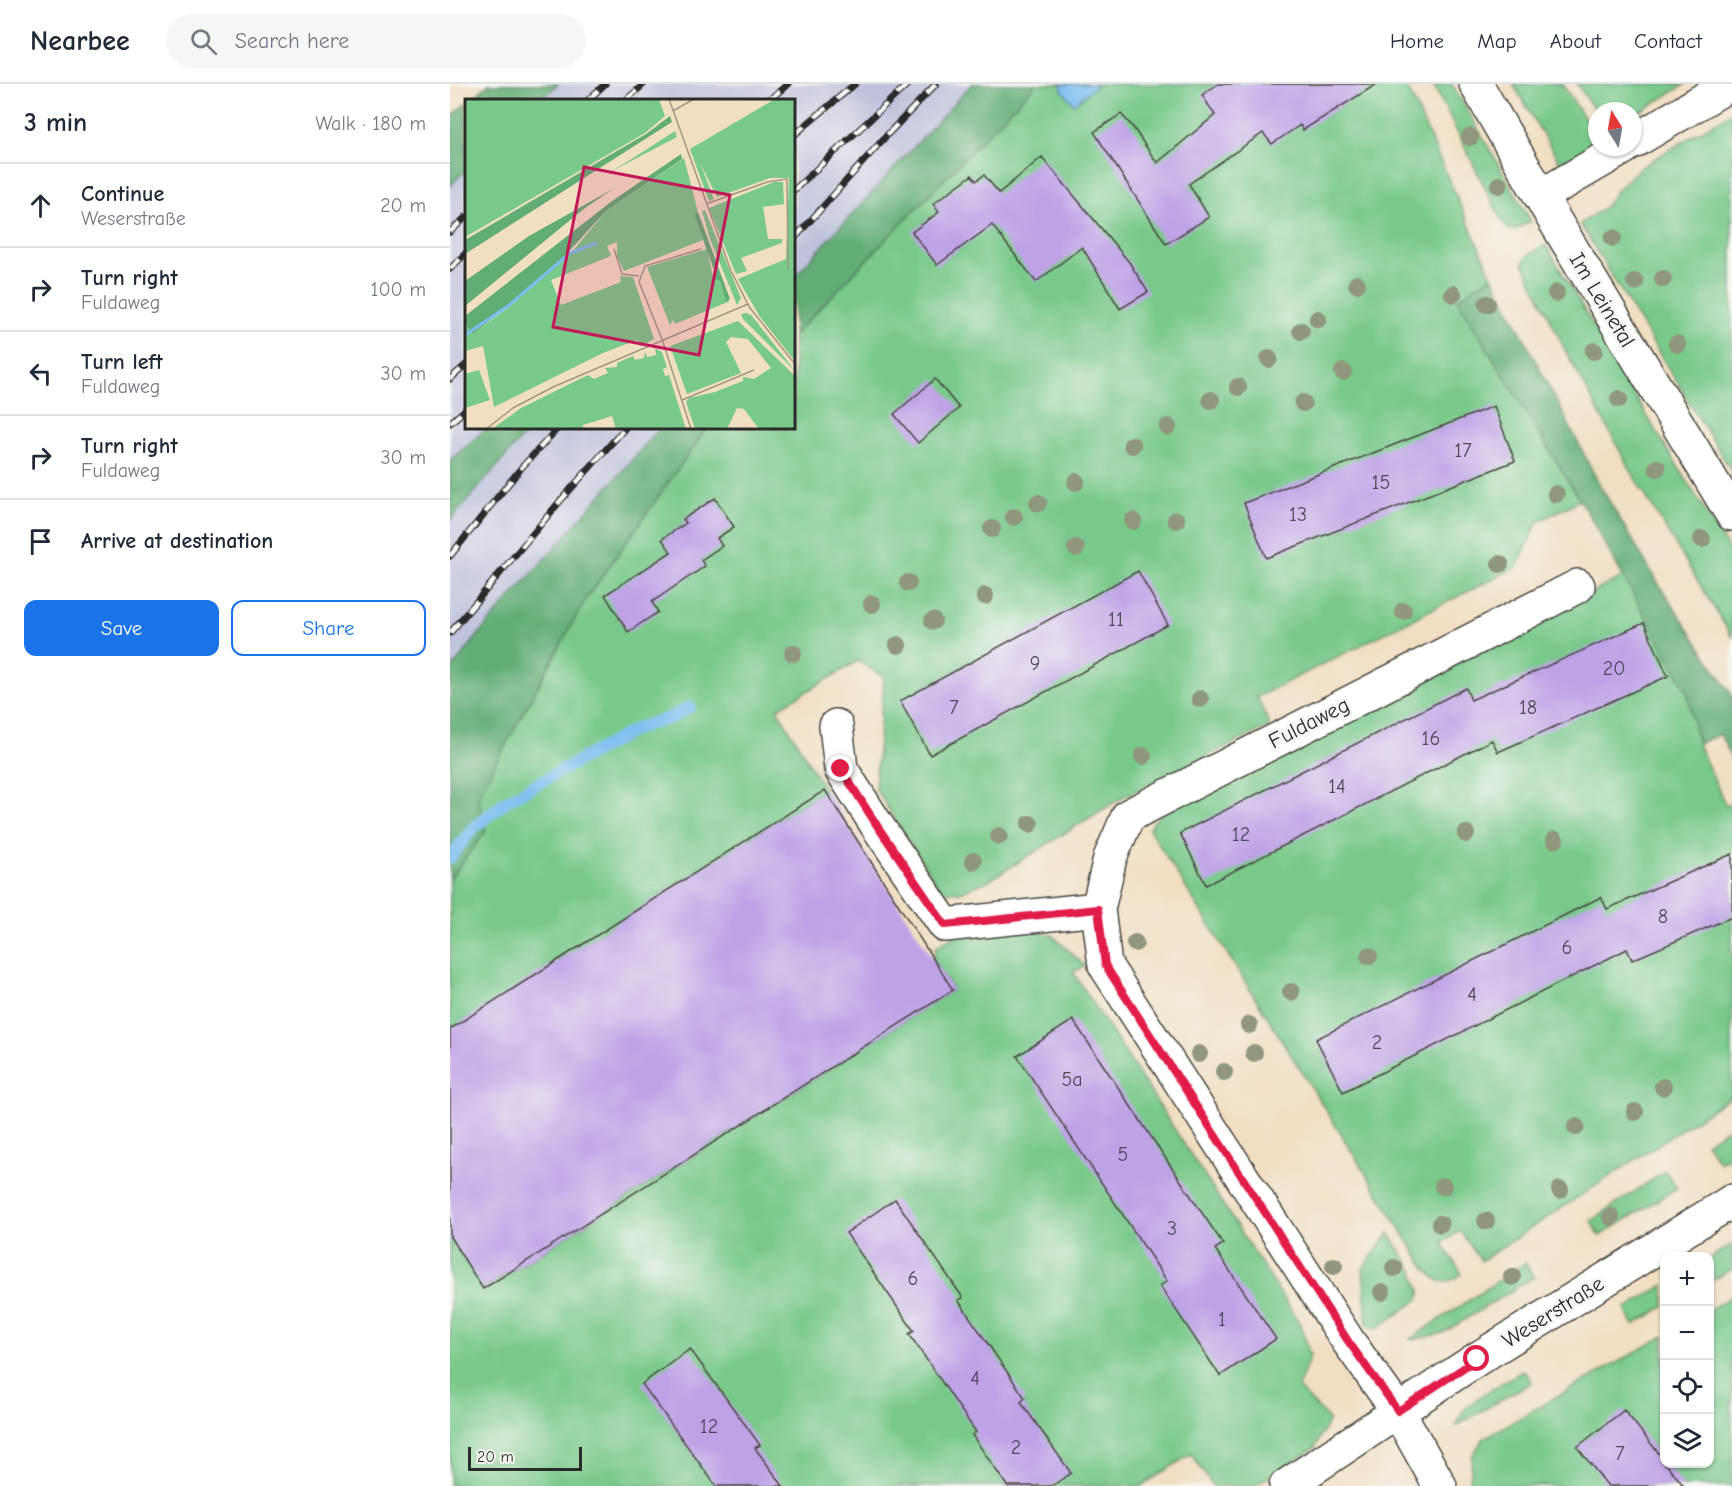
<!DOCTYPE html>
<html lang="en">
<head>
<meta charset="utf-8">
<style>
  :root { --surface:#fff; --page:#f6f6f7; --text:#1f2937; --muted:#747a83; --line:#e0e1e3; --accent:#1a73e8 }
  body { margin:0; font-family:"Comic Neue",sans-serif; background:var(--page); color:var(--text) }
  .controls { position:absolute; right:18px; bottom:18px; display:grid; overflow:hidden; border-radius:12px; box-shadow:0 2px 4px #0004 }
  .controls button { width:54px; height:54px; display:grid; place-items:center; padding:0; border:0; border-bottom:2px solid var(--line); background:var(--surface); color:var(--text); font:30px sans-serif }
  .compass { position:absolute; left:1138px; top:18px; width:54px; height:54px; border-radius:50%; background:var(--surface); box-shadow:0 2px 4px #0004; rotate:349deg }
  .scale { position:absolute; left:18px; bottom:15px; width:114px; box-sizing:border-box; padding-left:6px; border:3px solid #2b2b2b; border-top:0; font-size:16px; line-height:21px; white-space:nowrap; color:#2b2b2b; -webkit-text-stroke:4px #f6f6f2; paint-order:stroke }
  .stop { position:absolute; width:18px; height:18px; margin:-14px; border:4px solid #e11d48; border-radius:50%; background:#fff }
  .stop.end { background:#e11d48; border-color:#fff; box-shadow:0 2px 6px #0008 }
  .list { margin:0; padding:0; list-style:none }
  h2 { display:flex; justify-content:space-between; align-items:center; height:78px; margin:0; padding:0 24px; font-size:26px }
  h2 small { font-size:20px; font-weight:400; color:var(--muted) }
  .list li { display:grid; grid-template-columns:39px 1fr auto; gap:18px; align-items:center; box-sizing:border-box; height:84px; padding:0 24px; border-top:2px solid var(--line) }
  .list b { display:block; font-size:22px; white-space:nowrap }
  .list p { margin:0; font-size:20px; white-space:nowrap; color:var(--muted) }
  .list em { font-size:20px; font-style:normal; color:var(--muted) }
  .actions { display:flex; gap:12px; padding:18px 24px }
  .actions a { flex:1; padding:14px 0; border:2px solid var(--accent); border-radius:12px; text-align:center; font-size:21px; color:var(--accent) }
  .actions .main { background:var(--accent); color:#fff }
  .icon { flex:none; width:33px; height:33px; fill:none; stroke:currentColor; stroke-width:2; stroke-linecap:round; stroke-linejoin:round }
  .map { position:relative; flex:none; width:1282px; height:1402px; overflow:hidden }
  header { display:flex; align-items:center; gap:36px; box-sizing:border-box; height:84px; padding:0 30px; background:var(--surface); border-bottom:2px solid var(--line) }
  header strong { font-size:28px }
  nav { display:flex; gap:33px; margin-inline-start:auto; font-size:21px }
  .search { width:420px; height:54px; background:var(--page); display:flex; align-items:center; gap:15px; box-sizing:border-box; padding:0 21px; border-radius:33px; color:var(--muted); font-size:22px }
  main { display:flex }
  aside { flex:1; background:var(--surface) }
  .map>svg:first-child { display:block }
</style>
</head>
<body>
<header>
<strong>Nearbee</strong>
<div class="search"><svg class="icon" aria-label="search" viewBox="0 0 24 24"><circle cx="10" cy="10" r="6"/><path d="M15 15l6 6"/></svg>Search here</div>
<nav><a>Home</a><a>Map</a><a>About</a><a>Contact</a></nav>
</header>
<main>
<aside>
<h2>3 min<small>Walk · 180 m</small></h2>
<ul class="list">
<li><svg class="icon" aria-label="ahead" viewBox="0 0 24 24"><path d="M12 20V5M6 11l6-6 6 6"/></svg><div><b>Continue</b><p>Weserstraße</p></div><em>20 m</em></li>
<li><svg class="icon" aria-label="right" viewBox="0 0 24 24"><path d="M7 20v-9h11M14 6l5 5-5 5"/></svg><div><b>Turn right</b><p>Fuldaweg</p></div><em>100 m</em></li>
<li><svg class="icon" aria-label="left" viewBox="0 0 24 24"><path d="M17 20v-9H6M10 6l-5 5 5 5"/></svg><div><b>Turn left</b><p>Fuldaweg</p></div><em>30 m</em></li>
<li><svg class="icon" aria-label="right" viewBox="0 0 24 24"><path d="M7 20v-9h11M14 6l5 5-5 5"/></svg><div><b>Turn right</b><p>Fuldaweg</p></div><em>30 m</em></li>
<li><svg class="icon" aria-label="arrive" viewBox="0 0 24 24"><path d="M6 21V4h12l-3 4 3 4H6"/></svg><div><b>Arrive at destination</b></div></li>
</ul>
<div class="actions"><a class="main">Save</a><a>Share</a></div>
</aside>
<div class="map">
<svg width="1282" height="1402" viewBox="0 0 1282 1402">
  <rect width="100%" height="100%" fill="#f6f6f2"/>
  <filter id="ink" filterUnits="userSpaceOnUse"><feTurbulence type="fractalNoise" baseFrequency=".0167" numOctaves="2"/><feDisplacementMap in="SourceGraphic" scale="12" xChannelSelector="R" yChannelSelector="G"/><feConvolveMatrix kernelMatrix="1 2 1 2 8 2 1 2 1" color-interpolation-filters="sRGB"/></filter>
  <filter id="wash" filterUnits="userSpaceOnUse"><feTurbulence type="fractalNoise" baseFrequency=".008" numOctaves="4" result="noise"/><feDisplacementMap in="SourceGraphic" scale="24" xChannelSelector="R" yChannelSelector="G"/><feGaussianBlur stdDeviation="1.35" result="paint"/><feColorMatrix in="noise" values="0 0 0 0 0 0 0 0 0 0 0 0 0 0 0 0 0 1.4 0 .05"/><feComposite in="paint" operator="in"/></filter>
  <g filter="url(#wash)">
    <rect width="100%" height="100%" fill="#f1dfc2"/>
    <path fill="#c0c2dd" d="M 108,0 L 522,0 L 344,193 L 344,16 L 91,16 Z
      M 16,86 L 16,344 L 210,344 L 33,545 L 0,587 L 0,102 Z"/>
    <path fill="#79c98a" stroke="#527a5a" stroke-width="1.5" d="M 586,0 L 956,0 L 1042,192 L 1007,215 L 1130,416 L 1088,438 L 1067,483 L 807,613 L 820,642 L 673,713 L 538,797 L 510,808 L 491,807 L 425,704 L 434,593 L 408,577 L 327,625 L 375,706 L 0,946 L 0,795 L 35,747 L 28,711 L 136,515 L 257,344 L 344,344 L 344,251 Z
      M 983,0 L 1002,0 L 1081,137 L 1065,146 L 1058,145 L 1051,135 Z
      M 1063,0 L 1112,0 L 1147,53 L 1147,63 L 1112,83 Z
      M 1127,0 L 1236,0 L 1183,32 L 1183,27 L 1147,27 L 1147,30 Z
      M 1282,28 L 1282,388 L 1130,140 L 1156,122 L 1165,108 L 1191,83 Z
      M 1096,161 L 1192,324 L 1282,471 L 1282,553 L 1186,396 L 1115,266 L 1073,179 L 1077,171 Z
      M 1174,492 L 1237,607 L 1248,660 L 1276,722 L 1282,720 L 1282,1012 L 1031,1177 L 1010,1147 L 992,1159 L 1012,1190 C 995,1202 988,1200 975,1184 L 699,745 L 708,732 Z
      M 569,843 L 602,851 L 635,882 L 623,888 L 852,1243 L 860,1272 L 848,1304 L 879,1336 L 865,1364 L 804,1402 L 763,1402 L 741,1370 L 691,1402 L 0,1402 L 0,1153 L 34,1205 L 503,906 L 484,876 L 486,862 L 515,847 Z
      M 1282,1042 L 1282,1070 L 1269,1078 L 1256,1059 Z
      M 1215,1087 L 1227,1104 L 1150,1152 L 1141,1137 Z
      M 939,1149 L 964,1188 L 971,1211 L 968,1216 L 926,1245 L 917,1241 L 913,1184 Z
      M 1282,1160 L 1282,1185 L 1260,1198 L 1260,1174 Z
      M 1075,1179 L 1084,1193 L 993,1249 L 963,1256 L 960,1255 Z
      M 1214,1201 L 1214,1223 L 1184,1241 L 1175,1225 Z
      M 1282,1212 L 1282,1402 L 1021,1402 L 1020,1399 L 1022,1372 L 1034,1354 L 1214,1252 L 1214,1380 L 1260,1380 L 1260,1225 Z
      M 1074,1286 L 1082,1298 L 1006,1342 L 1013,1327 L 1033,1310 Z"/>
    <path fill="#62ad76" stroke="#466c50" stroke-width="1.5" d="M 39,0 L 108,0 L 91,16 L 20,16 Z
      M 522,0 L 586,0 L 344,251 L 344,193 Z
      M 16,19 L 16,86 L 0,102 L 0,34 Z
      M 1042,192 L 1152,405 L 1208,499 L 1282,611 L 1282,676 L 1270,650 L 1248,660 L 1237,607 L 1133,421 L 1007,215 Z
      M 37,344 L 80,344 L 0,437 L 0,376 Z
      M 210,344 L 257,344 L 136,515 L 28,711 L 36,747 L 0,795 L 0,587 L 33,545 Z"/>
    <path fill="#7bbef1" stroke="#53748e" stroke-width="1.5" d="M 611,0 L 648,0 L 624,20 L 612,6 Z"/>
    <g fill="none" stroke-linecap="round" stroke-linejoin="round">
      <path stroke="#7bbef1" stroke-width="12" d="M 0,774 L 22,745 L 56,717 L 190,643 L 220,634 L 240,623"/>
    </g>
    <g id="blocks">
      <path fill="#bea1e6" d="M 768,0 L 927,0 L 853,46 L 850,41 L 822,60 L 813,49 L 739,100 L 759,133 L 716,160 L 644,48 L 671,30 L 682,42 L 707,79 L 765,31 L 752,11 Z
        M 592,73 L 679,178 L 698,208 L 670,225 L 632,163 L 586,198 L 542,141 L 487,181 L 462,148 L 489,128 L 483,120 L 522,91 L 526,97 L 534,91 L 549,109 Z
        M 485,295 L 509,324 L 468,359 L 444,330 Z
        M 1044,322 L 1065,377 L 816,474 L 794,419 Z
        M 265,414 L 284,443 L 267,454 L 272,462 L 251,476 L 255,482 L 202,518 L 208,528 L 178,548 L 155,511 L 221,468 L 212,455 L 236,439 L 233,435 Z
        M 688,487 L 718,541 L 480,671 L 450,617 Z
        M 1194,539 L 1218,592 L 1048,668 L 1042,656 L 756,801 L 730,749 L 1016,604 L 1021,616 Z
        M 375,706 L 503,906 L 33,1205 L 0,1153 L 0,945 Z
        M 1282,770 L 1282,833 L 1182,876 L 1177,865 L 893,1008 L 866,955 L 1151,813 L 1157,825 Z
        M 623,936 L 773,1160 L 765,1165 L 826,1255 L 770,1292 L 710,1202 L 717,1197 L 567,972 Z
        M 445,1115 L 513,1214 L 508,1216 L 575,1314 L 571,1318 L 621,1389 L 602,1402 L 557,1402 L 522,1351 L 526,1348 L 459,1250 L 464,1247 L 396,1149 Z
        M 240,1265 L 310,1361 L 305,1364 L 333,1402 L 266,1402 L 192,1300 Z
        M 1174,1326 L 1215,1377 L 1215,1380 L 1216,1380 L 1234,1402 L 1158,1402 L 1127,1363 Z"/>
    </g>
  </g>
  <g filter="url(#ink)">
    <use href="#blocks" fill-opacity="0" stroke="#494642" stroke-width="1.5"/>
    <g fill="none" stroke-linecap="round" stroke-linejoin="round">
      <defs>
        <path id="minor" d="M 1183,58 L 1280,0
          M 1091,112 L 1175,63
          M 386,642 L 391,685 L 428,743 L 495,841 L 648,825
          M 836,1402 L 1027,1275 L 1282,1117
          M 990,1402 L 948,1327 L 898,1257 L 655,881 L 648,825 L 660,774 L 678,732 L 1128,502"/>
        <path id="secondary" d="M 1026,0 L 1105,137 L 1282,430"/>
      </defs>
      <use href="#minor" stroke="#494642" stroke-width="36"/>
      <use href="#secondary" stroke="#494642" stroke-width="36"/>
      <use href="#minor" stroke="#fff" stroke-width="33"/>
      <use href="#secondary" stroke="#fff" stroke-width="33"/>
      <defs>
        <path id="rail" d="M 138,16 L 155,0
          M 176,16 L 194,0
          M 319,16 L 338,0
          M 344,51 L 405,0
          M 344,106 L 458,0
          M 0,148 L 16,133
          M 344,155 L 437,51 L 486,0
          M 0,185 L 16,169
          M 0,295 L 16,281
          M 0,339 L 16,325
          M 0,472 L 72,383 L 108,344
          M 0,549 L 111,416 L 175,344"/>
      </defs>
      <use href="#rail" stroke="#2b2b2b" stroke-width="7"/>
      <use href="#rail" stroke="#f6f6f2" stroke-width="4.5" stroke-dasharray="14" stroke-linecap="butt"/>
    </g>
    <g fill="#91967f">
      <circle cx="1020" cy="53" r="9"/>
      <circle cx="1049" cy="101" r="9"/>
      <circle cx="1163" cy="154" r="9"/>
      <circle cx="1213" cy="195" r="9"/>
      <circle cx="1185" cy="198" r="9"/>
      <circle cx="907" cy="200" r="9"/>
      <circle cx="1106" cy="209" r="9"/>
      <circle cx="1003" cy="210" r="9"/>
      <circle cx="1037" cy="220" r="9"/>
      <circle cx="868" cy="235" r="9"/>
      <circle cx="851" cy="247" r="9"/>
      <circle cx="1227" cy="260" r="9"/>
      <circle cx="1144" cy="267" r="9"/>
      <circle cx="819" cy="275" r="9"/>
      <circle cx="893" cy="288" r="9"/>
      <circle cx="788" cy="303" r="9"/>
      <circle cx="1169" cy="315" r="9"/>
      <circle cx="761" cy="316" r="9"/>
      <circle cx="853" cy="319" r="9"/>
      <circle cx="718" cy="343" r="9"/>
      <circle cx="682" cy="361" r="9"/>
      <circle cx="1207" cy="384" r="9"/>
      <circle cx="626" cy="398" r="9"/>
      <circle cx="1106" cy="410" r="9"/>
      <circle cx="588" cy="419" r="9"/>
      <circle cx="564" cy="433" r="9"/>
      <circle cx="726" cy="436" r="9"/>
      <circle cx="683" cy="437" r="9"/>
      <circle cx="542" cy="445" r="9"/>
      <circle cx="1252" cy="455" r="9"/>
      <circle cx="626" cy="464" r="9"/>
      <circle cx="1050" cy="480" r="9"/>
      <circle cx="458" cy="499" r="9"/>
      <circle cx="535" cy="512" r="9"/>
      <circle cx="422" cy="520" r="9"/>
      <circle cx="953" cy="527" r="9"/>
      <circle cx="483" cy="537" r="9"/>
      <circle cx="448" cy="561" r="9"/>
      <circle cx="343" cy="569" r="9"/>
      <circle cx="750" cy="615" r="9"/>
      <circle cx="693" cy="672" r="9"/>
      <circle cx="580" cy="740" r="9"/>
      <circle cx="1016" cy="750" r="9"/>
      <circle cx="549" cy="752" r="9"/>
      <circle cx="1105" cy="756" r="9"/>
      <circle cx="523" cy="777" r="9"/>
      <circle cx="685" cy="859" r="9"/>
      <circle cx="919" cy="872" r="9"/>
      <circle cx="841" cy="908" r="9"/>
      <circle cx="799" cy="941" r="9"/>
      <circle cx="804" cy="969" r="9"/>
      <circle cx="749" cy="970" r="9"/>
      <circle cx="774" cy="988" r="9"/>
      <circle cx="1213" cy="1003" r="9"/>
      <circle cx="1185" cy="1028" r="9"/>
      <circle cx="1126" cy="1043" r="9"/>
      <circle cx="993" cy="1102" r="9"/>
      <circle cx="1110" cy="1106" r="9"/>
      <circle cx="1161" cy="1133" r="9"/>
      <circle cx="1036" cy="1137" r="9"/>
      <circle cx="990" cy="1140" r="9"/>
      <circle cx="884" cy="1182" r="9"/>
      <circle cx="944" cy="1184" r="9"/>
      <circle cx="1062" cy="1193" r="9"/>
      <circle cx="932" cy="1208" r="9"/>
    </g>
  </g>
  <g fill="none" stroke-linecap="round" stroke-linejoin="round" filter="url(#ink)">
    <path stroke="#e11d48" stroke-width="8" d="M 391,685 L 428,743 L 495,841 L 648,825 L 655,881 L 898,1257 L 948,1327 L 1027,1275"/>
  </g>
  <g text-anchor="middle" dominant-baseline="central" stroke-width="6" stroke-linejoin="round" paint-order="stroke">
    <g font-size="20" fill="#50485a">
      <text x="1013" y="366">17</text>
      <text x="931" y="398">15</text>
      <text x="848" y="430">13</text>
      <text x="666" y="535">11</text>
      <text x="585" y="579">9</text>
      <text x="1164" y="584">20</text>
      <text x="504" y="623">7</text>
      <text x="1078" y="623">18</text>
      <text x="981" y="654">16</text>
      <text x="887" y="702">14</text>
      <text x="791" y="750">12</text>
      <text x="1213" y="832">8</text>
      <text x="1117" y="863">6</text>
      <text x="1022" y="910">4</text>
      <text x="927" y="958">2</text>
      <text x="622" y="995">5a</text>
      <text x="673" y="1070">5</text>
      <text x="722" y="1144">3</text>
      <text x="463" y="1194">6</text>
      <text x="772" y="1235">1</text>
      <text x="525" y="1294">4</text>
      <text x="259" y="1342">12</text>
      <text x="566" y="1363">2</text>
      <text x="1170" y="1369">7</text>
    </g>
    <g font-size="22" fill="#2b2b2b" stroke="#f6f6f2">
      <text transform="translate(1152 216) rotate(59)">Im Leinetal</text>
      <text transform="translate(859 639) rotate(-27)">Fuldaweg</text>
      <text transform="translate(1103 1228) rotate(-32)">Weserstraße</text>
    </g>
  </g>
  <g transform="translate(15 15)">
    <rect width="330" height="330" fill="#f1dfc2"/>
    <path d="M 0,0 L 194,0 L 200,17 L 180,34 L 0,138 ZM 310,0 L 330,0 L 330,262 L 295,218 L 273,180 L 321,160 L 324,79 L 305,79 L 252,98 L 235,64 L 249,100 L 244,102 L 225,50 ZM 210,32 L 212,38 L 145,73 L 165,61 ZM 219,59 L 233,113 L 229,115 L 238,141 L 159,172 L 152,158 L 152,143 L 142,147 L 146,157 L 86,181 L 96,206 L 156,183 L 155,177 L 168,178 L 189,240 L 176,247 L 172,241 L 138,254 L 29,308 L 18,247 L 0,252 L 0,225 L 8,235 L 44,208 L 106,154 L 141,112 ZM 309,83 L 318,83 L 319,105 L 298,108 L 303,140 L 317,140 L 317,144 L 276,159 L 282,172 L 271,175 L 244,109 ZM 240,111 L 276,199 L 272,206 L 245,140 L 237,112 ZM 242,150 L 248,178 L 255,182 L 261,202 L 265,202 L 210,225 L 208,221 L 205,226 L 182,168 ZM 282,214 L 287,217 L 330,272 L 278,220 L 276,215 ZM 273,222 L 330,277 L 330,330 L 294,330 L 279,310 L 272,309 L 262,330 L 230,330 L 221,303 L 224,299 L 250,293 L 278,282 L 278,278 L 289,280 L 306,269 L 283,240 L 266,238 L 261,243 L 276,274 L 222,295 L 205,247 ZM 190,249 L 197,253 L 202,268 L 198,270 L 200,277 L 204,276 L 221,330 L 151,330 L 147,317 L 118,326 L 118,330 L 27,330 L 56,309 L 123,276 L 129,280 L 143,274 L 140,269 L 152,268 L 152,264 L 168,257 L 170,261 L 179,259 L 180,253 L 182,258 L 191,256 ZM 14,271 L 25,301 L 0,309 L 0,275 Z" fill="#79c98a"/>
    <path d="M 205,17 L 207,23 L 0,155 L 0,141 L 181,35 ZM 216,55 L 217,60 L 141,112 L 83,175 L 8,235 L 0,225 L 0,217 L 147,102 ZM 148,90 L 120,109 L 0,207 L 0,182 L 64,137 ZM 233,113 L 265,200 L 261,203 L 255,182 L 248,179 L 249,171 L 229,115 Z" fill="#62ad76"/>
    <path fill="none" stroke="#7bbef1" stroke-width="3" d="M 0,236 L 43,207 L 105,154 L 132,144"/>
    <path fill="none" stroke="#a29786" stroke-width="1.5" d="M 204,0 L 266,172 L 285,209 L 330,265M 208,12 L 229,0M 241,105 L 302,83 L 322,80 L 323,170M 149,150 L 157,175 L 174,177M 217,301 L 289,271M 21,330 L 48,309 L 88,288 L 283,205M 226,330 L 197,240 L 174,183 L 180,167 L 236,150"/>
    <path fill="#c2185b" fill-opacity="0.15" stroke="#c2185b" stroke-width="3" d="M 119,68 L 265,96 L 234,256 L 88,228 Z"/>
    <rect width="330" height="330" fill="none" stroke="#2b2b2b" stroke-width="3"/>
  </g>
</svg>
<div class="controls">
<button>+</button>
<button>−</button>
<button><svg class="icon" aria-label="locate" viewBox="0 0 24 24"><circle cx="12" cy="12" r="6"/><path d="M12 2v4M12 18v4M2 12h4M18 12h4"/></svg></button>
<button><svg class="icon" aria-label="layers" viewBox="0 0 24 24"><path d="M12 4l9 5-9 5-9-5zM3 14l9 5 9-5"/></svg></button>
</div>
<svg class="compass" viewBox="-18 -18 36 36"><path d="M0-13l5 13h-10z" fill="#e53935"/><path d="M0 13l5-13h-10z" fill="#747a83"/></svg>
<div class="scale">20 m</div>
<div class="stop" style="left:1027px;top:1275px"></div>
<div class="stop end" style="left:391px;top:685px"></div>
</div>
</main>
</body>
</html>
